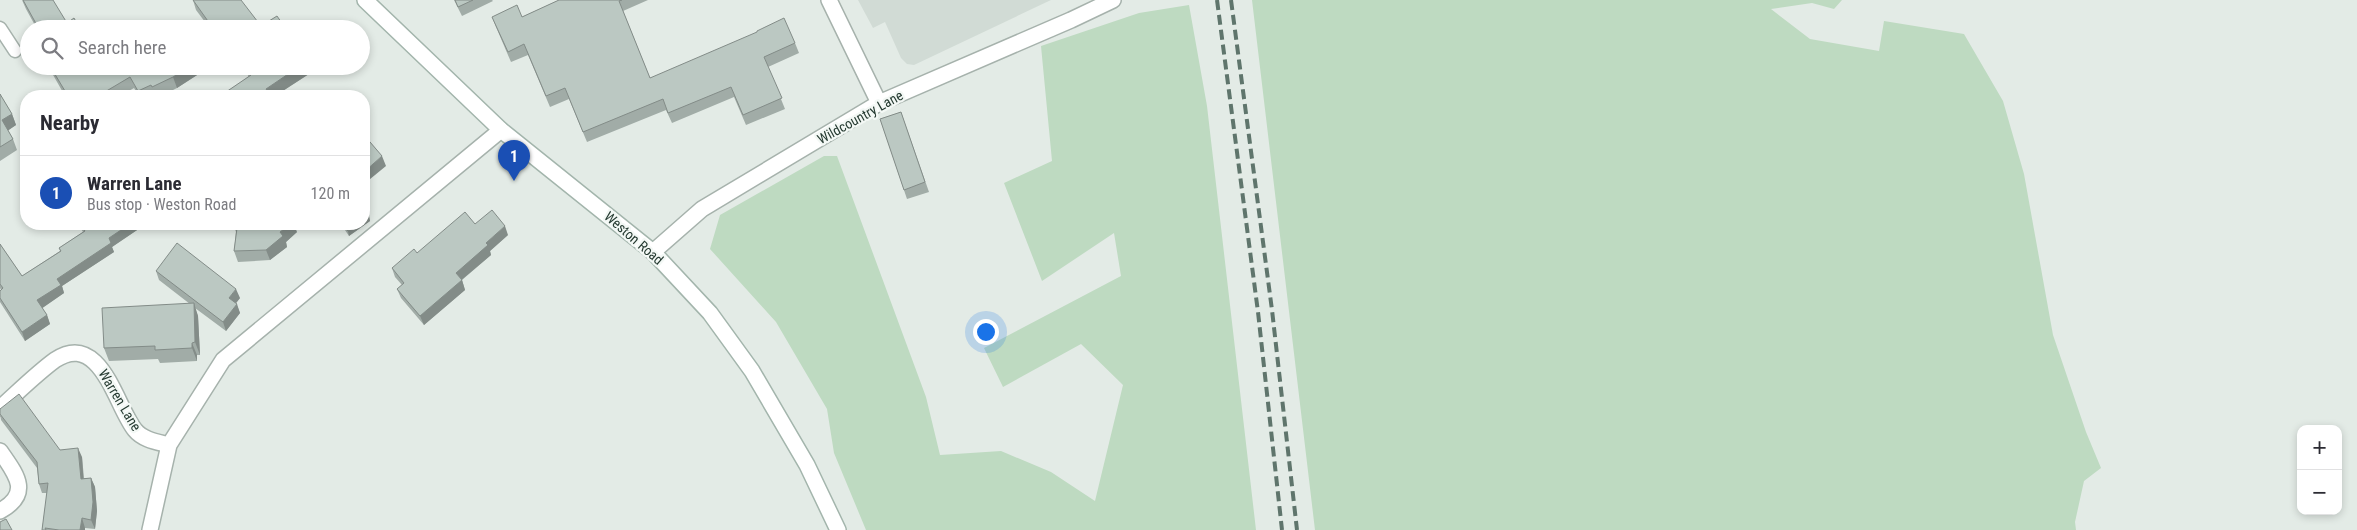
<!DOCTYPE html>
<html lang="en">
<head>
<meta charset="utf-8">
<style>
  :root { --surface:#fff; --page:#f7f7f7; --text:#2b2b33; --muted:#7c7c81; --line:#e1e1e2; --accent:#db2777 }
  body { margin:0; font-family:"Roboto Condensed",sans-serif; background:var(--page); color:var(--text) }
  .controls { position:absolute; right:15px; bottom:15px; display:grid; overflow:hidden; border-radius:10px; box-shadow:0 2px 8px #0003 }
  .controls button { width:45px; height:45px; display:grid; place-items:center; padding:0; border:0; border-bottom:1px solid var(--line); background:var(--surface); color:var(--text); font:25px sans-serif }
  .you { position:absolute; left:985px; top:331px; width:18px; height:18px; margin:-12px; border:4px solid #fff; border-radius:50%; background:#1a73e8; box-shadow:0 0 0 8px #1a73e833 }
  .badge { display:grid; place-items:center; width:32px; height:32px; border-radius:50%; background:var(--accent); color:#fff; font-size:16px; font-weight:700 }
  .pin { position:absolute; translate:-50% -41px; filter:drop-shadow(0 1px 2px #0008) }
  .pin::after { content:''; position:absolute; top:26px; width:18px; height:15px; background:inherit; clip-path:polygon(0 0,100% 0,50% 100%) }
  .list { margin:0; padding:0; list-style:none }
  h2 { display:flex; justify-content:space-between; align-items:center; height:65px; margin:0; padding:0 20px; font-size:21px }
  h2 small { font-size:16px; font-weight:400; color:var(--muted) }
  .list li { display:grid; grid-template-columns:32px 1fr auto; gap:15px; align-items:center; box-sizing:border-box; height:75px; padding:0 20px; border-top:1px solid var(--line) }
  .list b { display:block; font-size:19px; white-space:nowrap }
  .list p { margin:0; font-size:16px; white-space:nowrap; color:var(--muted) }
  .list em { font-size:16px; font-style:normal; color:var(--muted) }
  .icon { flex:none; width:28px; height:28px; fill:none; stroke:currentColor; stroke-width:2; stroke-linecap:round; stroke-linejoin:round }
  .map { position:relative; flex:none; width:2357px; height:530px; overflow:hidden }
  .search { position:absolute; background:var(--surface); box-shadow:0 2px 8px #0003; left:20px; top:20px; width:350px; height:55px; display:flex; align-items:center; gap:12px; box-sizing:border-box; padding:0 18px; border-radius:28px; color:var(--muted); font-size:19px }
  .panel { position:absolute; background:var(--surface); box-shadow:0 2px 8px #0003; left:20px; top:90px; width:350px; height:140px; border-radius:20px }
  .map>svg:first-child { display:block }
</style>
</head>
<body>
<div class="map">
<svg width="2357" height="530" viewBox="0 0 2357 530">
  <rect width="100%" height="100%" fill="#e3ebe6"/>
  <path fill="#d1dbd5" d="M 858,0 L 1051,0 L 914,65 L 907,64 L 901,58 L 885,22 L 873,28 Z"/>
  <path fill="#bedac1" d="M 1252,0 L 1842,0 L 1834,9 L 1812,3 L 1771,9 L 1810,39 L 1879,51 L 1884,21 L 1964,34 L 2003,101 L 2024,174 L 2053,335 L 2086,432 L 2101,468 L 2084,481 L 2075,522 L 2076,530 L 1315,530 Z
    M 1189,5 L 1207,106 L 1256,530 L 866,530 L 834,453 L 827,409 L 776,322 L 710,249 L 720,215 L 824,156 L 837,156 L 926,397 L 940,455 L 1001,451 L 1051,472 L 1095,501 L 1123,385 L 1081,344 L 1003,387 L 984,348 L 1121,276 L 1114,233 L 1042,281 L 1004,183 L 1052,161 L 1041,46 L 1139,13 Z"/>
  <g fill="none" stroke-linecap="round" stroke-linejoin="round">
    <defs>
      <path id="lane" d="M 0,28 L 15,51"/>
      <path id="street" d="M 829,0 L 879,103
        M 653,252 L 702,209 L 879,103 L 1071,20 L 1113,0
        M 0,408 C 18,392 36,374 55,360 C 101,330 116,407 135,430 C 143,440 158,442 169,445
        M 0,451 C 15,473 33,493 0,511
        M 150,530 L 169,445 L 223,360 L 501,130"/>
      <path id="secondary" d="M 365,0 L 501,130 L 653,252 L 710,313 L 752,371 L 807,465 L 838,530"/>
    </defs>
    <use href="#lane" stroke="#a6b2ac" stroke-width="15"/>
    <use href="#street" stroke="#a6b2ac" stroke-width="18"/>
    <use href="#secondary" stroke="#a3b5ac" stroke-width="18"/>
    <use href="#lane" stroke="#fff" stroke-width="12"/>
    <use href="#street" stroke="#fff" stroke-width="15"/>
    <use href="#secondary" stroke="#fff" stroke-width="15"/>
    <path stroke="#5f756c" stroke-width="4" stroke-dasharray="10 5" stroke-linecap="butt" d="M 1217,0 L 1258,312 L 1282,530
      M 1231,0 L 1272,310 L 1297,530"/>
  </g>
  <path fill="#a1aca7" d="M 22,0 L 67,23 L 80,29 L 37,29 L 26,9 Z
    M 193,0 L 261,26 L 208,26 L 196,10 Z
    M 454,0 L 492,0 L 493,1 L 462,16 Z
    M 559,0 L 648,0 L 623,11 L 650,78 L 795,43 L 799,53 L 768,67 L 785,109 L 746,125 L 734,97 L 672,123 L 666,110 L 587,142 L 569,99 L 550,107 L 528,55 L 511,62 L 496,27 L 492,17 L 522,17 Z
    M 48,66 L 211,66 L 177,88 L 161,96 L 139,96 L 134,88 L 120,96 L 65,96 Z
    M 242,66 L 310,66 L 312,72 L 275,96 L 228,96 L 226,92 L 249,77 Z
    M 0,94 L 12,114 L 16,125 L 8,130 L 13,139 L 17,150 L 0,161 Z
    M 901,112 L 929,192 L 907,199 L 880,119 Z
    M 369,216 L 370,221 L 349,236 L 341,224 L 364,224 Z
    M 78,224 L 142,224 L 143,226 L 112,247 L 114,252 L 62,286 L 64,293 L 42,308 L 47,315 L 50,324 L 25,341 L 0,302 L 0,291 L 1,290 L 0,288 L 0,244 L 22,276 L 60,251 L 59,248 L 83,232 Z
    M 233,224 L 297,232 L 286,242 L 287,247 L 270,260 L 238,262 L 234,251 L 236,232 Z
    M 508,235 L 490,251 L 491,255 L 462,280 L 465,290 L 424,325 L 401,298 L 397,289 L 402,285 L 395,277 L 392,268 L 417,253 Z
    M 156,271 L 240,298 L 236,303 L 240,313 L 226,331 L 195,308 L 198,316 L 200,355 L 197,355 L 197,361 L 160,363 L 158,359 L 109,361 L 104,348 L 190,304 L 159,280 Z
    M 0,414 L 60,450 L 82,457 L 84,478 L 91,478 L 95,487 L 97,511 L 95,529 L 85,528 L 85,530 L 42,530 L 47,493 L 42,493 L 39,484 L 37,468 L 1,420 Z"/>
  <path fill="#838c88" d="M 190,66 L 211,66 L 177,88 L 173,77 Z
    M 300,66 L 310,66 L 312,72 L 275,96 L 269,96 L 266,89 Z
    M 12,114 L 16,125 L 6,132 L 2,120 Z
    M 382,156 L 386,166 L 364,184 L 364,172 Z
    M 369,216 L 370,221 L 349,236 L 348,231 L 358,224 L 364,224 L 364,219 Z
    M 130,224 L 142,224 L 143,226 L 112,247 L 114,252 L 62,286 L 64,293 L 41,309 L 37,300 L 57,279 L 109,238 Z
    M 291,224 L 294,224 L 297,232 L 286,242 L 287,247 L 270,260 L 266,250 L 280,232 Z
    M 505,226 L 508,235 L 490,251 L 491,255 L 459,282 L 456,273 L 486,243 Z
    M 462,280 L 465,290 L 424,325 L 420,316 Z
    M 236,289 L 240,298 L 233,307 L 229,298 Z
    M 194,303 L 198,316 L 200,355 L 195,342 Z
    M 237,304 L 240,313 L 226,331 L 223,322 Z
    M 47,315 L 50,324 L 25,341 L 22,332 Z
    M 192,343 L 197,355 L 197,361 L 192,348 Z
    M 78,448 L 82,457 L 84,488 L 81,479 Z
    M 91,478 L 95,487 L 97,511 L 95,529 L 91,520 Z
    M 82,518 L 85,528 L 85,530 L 80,530 Z"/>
  <path fill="#bbc8c2" stroke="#838c88" d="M 23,0 L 53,0 L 67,23 L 74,18 L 80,29 L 39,29 Z
    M 193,0 L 241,0 L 261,26 L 277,16 L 286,29 L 203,29 L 210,24 Z
    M 455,0 L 473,0 L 458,7 Z
    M 559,0 L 622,0 L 619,1 L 650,78 L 757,32 L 757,31 L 784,18 L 795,43 L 764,57 L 782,98 L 743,115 L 731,87 L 668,113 L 663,99 L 583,132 L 565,88 L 546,96 L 524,44 L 508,52 L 492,17 L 517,5 L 522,17 Z
    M 50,66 L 190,66 L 173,77 L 152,87 L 151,85 L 138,91 L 130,77 L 98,96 L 68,96 Z
    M 245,66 L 300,66 L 266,89 L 271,96 L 229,96 L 226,92 L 251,75 Z
    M 0,94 L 12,114 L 2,120 L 13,139 L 0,147 Z
    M 901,112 L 925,182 L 904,190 L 880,119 Z
    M 364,135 L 382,156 L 364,172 Z
    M 364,210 L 369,216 L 364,219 Z
    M 492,210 L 505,226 L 486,243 L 488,245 L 456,273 L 462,280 L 420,316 L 397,289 L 404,283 L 392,268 L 414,249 L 417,253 L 465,212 L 475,224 Z
    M 80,224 L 130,224 L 109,238 L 111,243 L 57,279 L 61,285 L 37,300 L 47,315 L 22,332 L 0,298 L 0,291 L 3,288 L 0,284 L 0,244 L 22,276 L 61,251 L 59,248 L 85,231 Z
    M 234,224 L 291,224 L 280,232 L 283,236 L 266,250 L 234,251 L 237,228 Z
    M 342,224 L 358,224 L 348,231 Z
    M 177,243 L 236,289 L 229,298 L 237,304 L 223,322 L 156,271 Z
    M 194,303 L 195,342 L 192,343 L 192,348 L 155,350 L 155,346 L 104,348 L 102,308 Z
    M 19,394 L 60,450 L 78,448 L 81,479 L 91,478 L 93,502 L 91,520 L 82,518 L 80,530 L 59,530 L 45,528 L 46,530 L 42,530 L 48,483 L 39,484 L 37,462 L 0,414 L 0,409 Z
    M 6,519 L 12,530 L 0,530 L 0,522 Z"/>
  <g text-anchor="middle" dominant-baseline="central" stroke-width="4.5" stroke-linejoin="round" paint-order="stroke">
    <g font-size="14" fill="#253a31" stroke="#f3f8f5">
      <text transform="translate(860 117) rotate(-29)">Wildcountry Lane</text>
      <text transform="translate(634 238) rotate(41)">Weston Road</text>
      <text transform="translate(120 400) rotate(59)">Warren Lane</text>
    </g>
  </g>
</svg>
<div class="controls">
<button>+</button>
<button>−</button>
</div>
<div class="you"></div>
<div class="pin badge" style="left:514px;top:181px;background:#1a4fb4">1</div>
<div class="search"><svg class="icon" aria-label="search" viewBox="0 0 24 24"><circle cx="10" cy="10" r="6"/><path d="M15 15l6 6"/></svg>Search here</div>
<section class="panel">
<h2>Nearby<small></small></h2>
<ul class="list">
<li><span class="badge" style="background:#1a4fb4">1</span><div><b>Warren Lane</b><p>Bus stop · Weston Road</p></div><em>120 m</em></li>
</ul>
</section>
</div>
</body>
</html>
